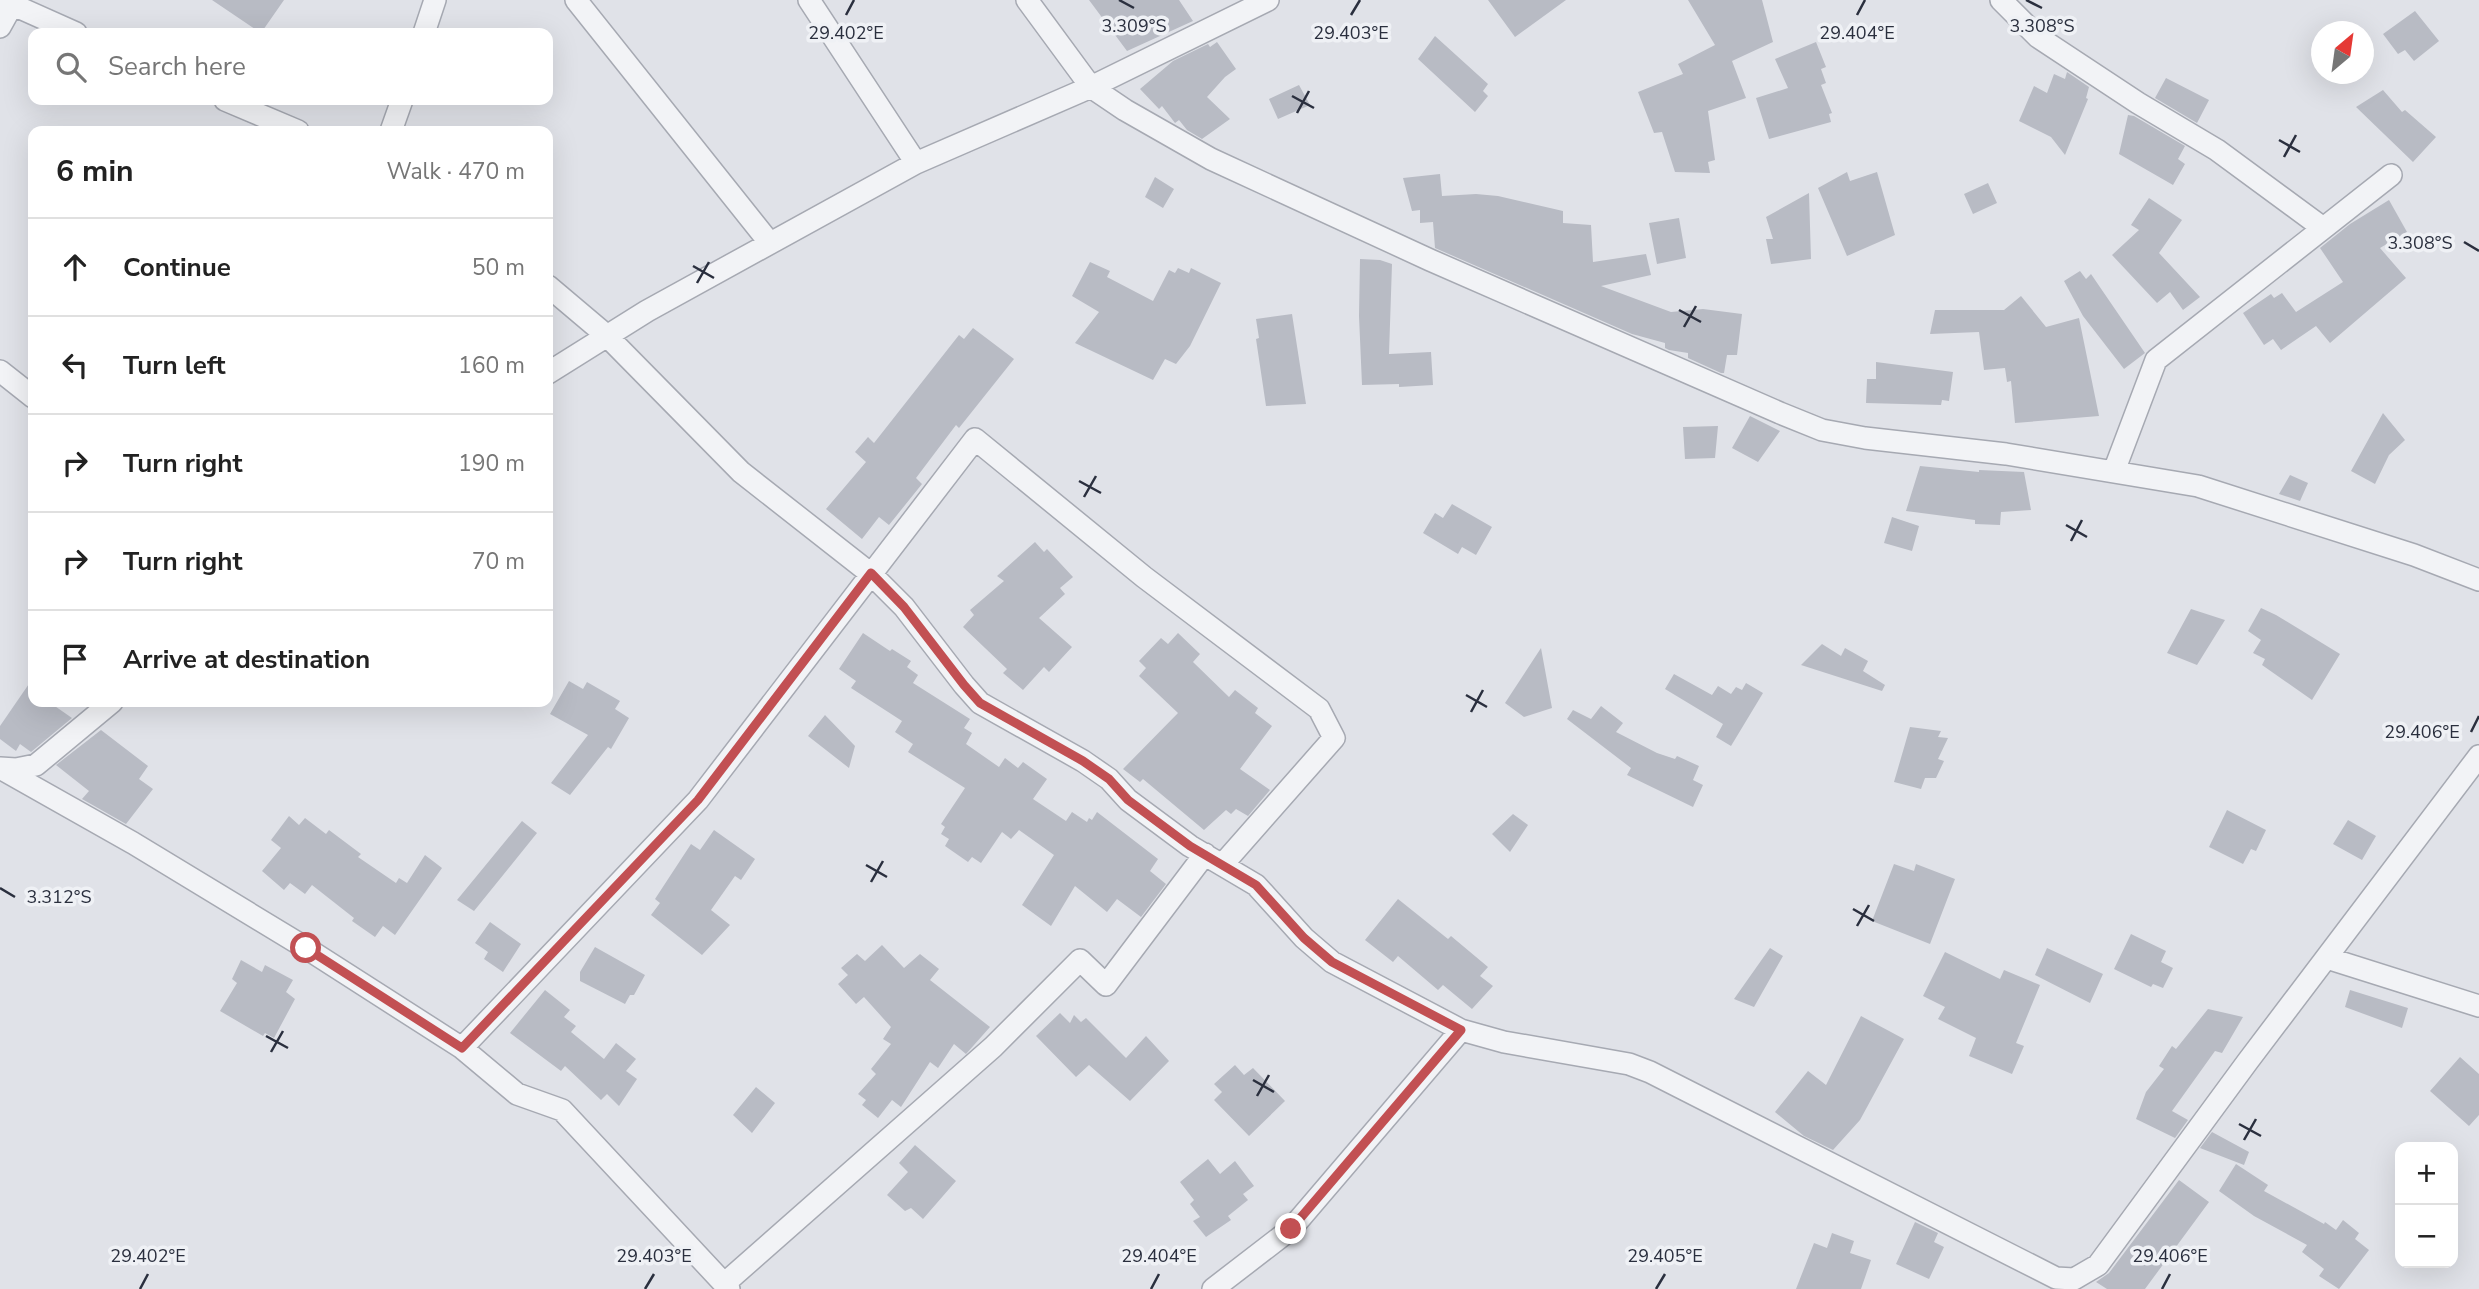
<!DOCTYPE html>
<html lang="en">
<head>
<meta charset="utf-8">
<style>
  :root { --surface:#fff; --page:#f6f6f6; --text:#222; --muted:#767676; --line:#e0e0e0 }
  body { margin:0; font-family:"Nunito Sans",sans-serif; background:var(--page); color:var(--text) }
  .controls { position:absolute; right:21px; bottom:21px; display:grid; overflow:hidden; border-radius:14px; box-shadow:0 7px 28px #0002 }
  .controls button { width:63px; height:63px; display:grid; place-items:center; padding:0; border:0; border-bottom:2px solid var(--line); background:var(--surface); color:var(--text); font:35px sans-serif }
  .compass { position:absolute; left:2311px; top:21px; width:63px; height:63px; border-radius:50%; background:var(--surface); box-shadow:0 7px 28px #0002; rotate:29deg }
  .stop { position:absolute; width:21px; height:21px; margin:-16px; border:5px solid #c25053; border-radius:50%; background:#fff }
  .stop.end { background:#c25053; border-color:#fff; box-shadow:0 2px 7px #0008 }
  .list { margin:0; padding:0; list-style:none }
  h2 { display:flex; justify-content:space-between; align-items:center; height:91px; margin:0; padding:0 28px; font-size:30px }
  h2 small { font-size:23px; font-weight:400; color:var(--muted) }
  .list li { display:grid; grid-template-columns:46px 1fr auto; gap:21px; align-items:center; box-sizing:border-box; height:98px; padding:0 28px; border-top:2px solid var(--line) }
  .list b { display:block; font-size:26px; white-space:nowrap }
  .list em { font-size:23px; font-style:normal; color:var(--muted) }
  .icon { flex:none; width:38px; height:38px; fill:none; stroke:currentColor; stroke-width:2; stroke-linecap:round; stroke-linejoin:round }
  .map { position:relative; flex:none; width:2479px; height:1289px; overflow:hidden }
  .search { position:absolute; background:var(--surface); box-shadow:0 7px 28px #0002; left:28px; top:28px; width:525px; height:77px; display:flex; align-items:center; gap:18px; box-sizing:border-box; padding:0 24px; border-radius:14px; color:var(--muted); font-size:26px }
  .panel { position:absolute; background:var(--surface); box-shadow:0 7px 28px #0002; left:28px; top:126px; width:525px; height:581px; border-radius:14px }
  .map>svg:first-child { display:block }
</style>
</head>
<body>
<div class="map">
<svg width="2479" height="1289" viewBox="0 0 2479 1289">
  <rect width="100%" height="100%" fill="#e0e2e8"/>
  <path fill="#b8bbc4" d="M 212,0 L 284,0 L 261,33 Z
    M 1089,0 L 1179,0 L 1193,21 L 1127,51 Z
    M 1488,0 L 1566,0 L 1515,37 Z
    M 1688,0 L 1762,0 L 1773,42 L 1732,61 L 1746,98 L 1708,111 L 1715,160 L 1708,162 L 1710,173 L 1675,172 L 1662,132 L 1654,133 L 1638,92 L 1683,74 L 1678,64 L 1715,45 Z
    M 2415,11 L 2439,41 L 2414,61 L 2405,50 L 2398,54 L 2383,34 Z
    M 1435,36 L 1488,84 L 1483,91 L 1488,96 L 1475,112 L 1418,59 Z
    M 1217,42 L 1236,69 L 1225,77 L 1207,97 L 1230,119 L 1202,139 L 1187,130 L 1179,120 L 1175,123 L 1162,106 L 1159,109 L 1140,89 L 1173,61 L 1208,44 L 1210,47 Z
    M 1816,42 L 1826,67 L 1821,69 L 1826,83 L 1821,85 L 1832,113 L 1829,114 L 1831,122 L 1769,139 L 1756,98 L 1788,88 L 1775,59 Z
    M 2067,72 L 2089,87 L 2086,98 L 2088,99 L 2065,155 L 2051,137 L 2019,121 L 2034,86 L 2047,93 L 2054,74 L 2065,79 Z
    M 2166,78 L 2209,100 L 2197,123 L 2155,98 Z
    M 1299,85 L 1310,105 L 1278,119 L 1269,99 Z
    M 2383,90 L 2402,112 L 2405,110 L 2436,137 L 2413,162 L 2356,107 Z
    M 2128,115 L 2134,116 L 2185,146 L 2178,159 L 2185,164 L 2173,185 L 2119,154 Z
    M 1847,172 L 1850,181 L 1877,172 L 1895,235 L 1847,256 L 1818,188 Z
    M 1440,174 L 1442,196 L 1476,194 L 1498,196 L 1563,211 L 1563,223 L 1591,225 L 1593,262 L 1646,254 L 1651,275 L 1601,286 L 1671,312 L 1703,309 L 1742,314 L 1737,355 L 1727,355 L 1724,373 L 1721,373 L 1688,358 L 1688,353 L 1669,350 L 1665,348 L 1665,343 L 1632,334 L 1435,248 L 1433,222 L 1420,223 L 1420,210 L 1412,211 L 1403,178 Z
    M 1155,177 L 1174,189 L 1163,208 L 1145,197 Z
    M 1988,183 L 1997,203 L 1973,214 L 1964,194 Z
    M 1809,193 L 1811,259 L 1771,264 L 1766,239 L 1773,239 L 1766,217 Z
    M 2149,198 L 2182,220 L 2159,253 L 2200,297 L 2183,310 L 2170,292 L 2157,303 L 2112,255 L 2139,230 L 2131,225 Z
    M 2389,200 L 2407,232 L 2380,248 L 2406,278 L 2330,343 L 2316,326 L 2281,350 L 2273,339 L 2264,345 L 2243,313 L 2271,294 L 2274,298 L 2282,293 L 2296,312 L 2343,282 L 2320,248 L 2350,224 Z
    M 1679,218 L 1686,258 L 1657,264 L 1649,223 Z
    M 1360,259 L 1380,260 L 1392,264 L 1389,354 L 1431,352 L 1433,385 L 1399,387 L 1399,384 L 1362,385 L 1359,316 Z
    M 1090,262 L 1110,271 L 1107,277 L 1153,301 L 1169,270 L 1175,273 L 1178,268 L 1189,273 L 1191,268 L 1221,283 L 1190,346 L 1176,364 L 1165,359 L 1153,380 L 1075,343 L 1099,312 L 1072,296 Z
    M 2080,271 L 2086,279 L 2091,274 L 2145,353 L 2124,369 L 2083,316 L 2064,281 Z
    M 2021,296 L 2046,327 L 2079,318 L 2099,416 L 2015,423 L 2011,381 L 2007,382 L 2005,368 L 1984,370 L 1979,332 L 1930,334 L 1935,310 L 2004,310 Z
    M 1292,314 L 1306,404 L 1266,406 L 1256,339 L 1259,338 L 1256,319 Z
    M 973,328 L 1014,359 L 959,428 L 956,425 L 916,478 L 922,484 L 889,525 L 879,517 L 862,539 L 826,509 L 866,462 L 855,452 L 868,437 L 874,443 L 959,335 L 964,339 Z
    M 1876,362 L 1953,372 L 1949,401 L 1942,400 L 1941,405 L 1866,403 L 1867,379 L 1876,379 Z
    M 2383,413 L 2405,440 L 2389,455 L 2375,484 L 2351,471 Z
    M 1750,416 L 1780,431 L 1758,462 L 1732,448 Z
    M 1718,426 L 1715,458 L 1685,459 L 1683,427 Z
    M 1920,466 L 1979,472 L 1979,470 L 2024,472 L 2031,510 L 2001,512 L 2000,525 L 1975,524 L 1975,520 L 1906,511 Z
    M 2290,475 L 2308,483 L 2300,501 L 2279,494 Z
    M 1452,504 L 1492,527 L 1476,555 L 1462,547 L 1458,554 L 1423,533 L 1435,513 L 1443,518 Z
    M 1892,517 L 1919,526 L 1912,551 L 1884,543 Z
    M 1035,542 L 1044,552 L 1047,549 L 1073,577 L 1060,588 L 1065,594 L 1039,618 L 1072,647 L 1049,672 L 1044,667 L 1023,690 L 1003,673 L 1007,669 L 963,627 L 974,615 L 970,610 L 1004,581 L 997,576 Z
    M 2261,608 L 2276,615 L 2340,654 L 2312,700 L 2262,665 L 2265,659 L 2253,653 L 2261,640 L 2248,631 Z
    M 2191,609 L 2225,620 L 2197,665 L 2167,653 Z
    M 863,633 L 890,651 L 892,649 L 911,661 L 907,667 L 918,675 L 913,683 L 970,719 L 964,728 L 972,733 L 966,744 L 999,767 L 1005,758 L 1018,768 L 1023,762 L 1047,779 L 1033,799 L 1066,821 L 1072,812 L 1087,822 L 1089,818 L 1092,820 L 1097,812 L 1158,859 L 1150,871 L 1166,884 L 1141,917 L 1117,899 L 1107,912 L 1075,886 L 1051,926 L 1022,905 L 1054,855 L 1019,830 L 1011,839 L 1002,832 L 981,863 L 972,857 L 968,862 L 945,846 L 949,839 L 941,834 L 945,827 L 941,824 L 965,788 L 908,752 L 913,744 L 895,732 L 902,721 L 851,688 L 856,681 L 839,669 Z
    M 1178,633 L 1200,654 L 1193,662 L 1229,697 L 1235,690 L 1258,708 L 1255,713 L 1272,726 L 1240,769 L 1270,790 L 1248,816 L 1236,809 L 1231,814 L 1226,810 L 1204,830 L 1143,779 L 1140,782 L 1123,769 L 1178,713 L 1139,676 L 1146,668 L 1139,661 L 1161,638 L 1168,644 Z
    M 1822,644 L 1841,656 L 1845,648 L 1868,661 L 1863,671 L 1885,685 L 1882,691 L 1801,665 Z
    M 1541,648 L 1552,708 L 1524,717 L 1505,703 Z
    M 1674,674 L 1712,695 L 1718,686 L 1731,694 L 1736,687 L 1742,690 L 1746,683 L 1763,693 L 1731,746 L 1716,737 L 1723,724 L 1665,689 Z
    M 33,678 L 33,702 L 49,702 L 72,718 L 31,752 L 20,744 L 16,751 L 0,739 L 0,726 Z
    M 569,681 L 583,689 L 587,682 L 620,701 L 615,709 L 629,718 L 611,749 L 608,747 L 570,795 L 551,783 L 588,735 L 550,714 Z
    M 1601,706 L 1623,723 L 1616,732 L 1657,753 L 1675,759 L 1677,756 L 1699,766 L 1693,780 L 1703,785 L 1693,807 L 1627,775 L 1631,768 L 1567,719 L 1573,710 L 1591,719 Z
    M 825,715 L 855,746 L 849,768 L 808,736 Z
    M 1910,727 L 1941,731 L 1938,737 L 1948,738 L 1938,759 L 1944,761 L 1936,778 L 1925,778 L 1921,789 L 1894,782 Z
    M 101,730 L 148,766 L 139,779 L 153,789 L 126,824 L 82,799 L 89,791 L 56,765 Z
    M 2227,810 L 2266,830 L 2256,851 L 2251,849 L 2243,864 L 2209,847 Z
    M 1513,814 L 1528,825 L 1510,852 L 1492,834 Z
    M 289,816 L 299,825 L 305,818 L 326,834 L 329,830 L 361,854 L 358,857 L 396,883 L 399,878 L 407,883 L 425,855 L 442,868 L 395,935 L 383,926 L 375,937 L 352,921 L 354,918 L 312,885 L 305,894 L 290,883 L 284,890 L 262,871 L 281,848 L 271,840 Z
    M 2348,820 L 2376,836 L 2362,860 L 2333,844 Z
    M 522,821 L 537,833 L 474,911 L 457,900 Z
    M 714,830 L 755,859 L 741,880 L 735,876 L 711,910 L 730,925 L 702,955 L 651,915 L 660,903 L 655,899 L 691,844 L 700,850 Z
    M 1894,864 L 1914,871 L 1916,864 L 1955,879 L 1930,944 L 1872,921 Z
    M 1398,899 L 1448,939 L 1451,936 L 1488,967 L 1480,976 L 1493,986 L 1472,1009 L 1443,985 L 1438,990 L 1398,956 L 1393,962 L 1365,940 Z
    M 490,922 L 521,944 L 503,972 L 484,959 L 488,952 L 475,943 Z
    M 2131,934 L 2166,951 L 2161,962 L 2173,968 L 2163,988 L 2153,984 L 2151,987 L 2114,969 Z
    M 882,945 L 904,968 L 920,954 L 939,969 L 930,980 L 990,1027 L 966,1054 L 954,1044 L 938,1068 L 930,1062 L 901,1107 L 892,1100 L 878,1118 L 862,1105 L 866,1100 L 858,1094 L 876,1074 L 871,1069 L 891,1044 L 883,1039 L 891,1027 L 864,997 L 856,1004 L 838,984 L 848,975 L 841,968 L 857,954 L 865,961 Z
    M 595,947 L 645,975 L 634,995 L 630,995 L 625,1004 L 580,981 L 580,972 Z
    M 1770,948 L 1783,956 L 1754,1007 L 1734,999 Z
    M 2047,948 L 2103,974 L 2090,1003 L 2035,975 Z
    M 1945,952 L 2000,979 L 2004,970 L 2040,985 L 2016,1043 L 2024,1046 L 2012,1074 L 1969,1056 L 1976,1038 L 1938,1019 L 1945,1007 L 1923,996 Z
    M 241,960 L 262,972 L 265,965 L 293,980 L 286,992 L 295,999 L 274,1038 L 265,1033 L 263,1036 L 220,1011 L 237,983 L 232,979 Z
    M 545,990 L 570,1010 L 564,1017 L 576,1026 L 571,1032 L 604,1059 L 616,1043 L 636,1059 L 626,1071 L 637,1079 L 619,1106 L 607,1094 L 601,1100 L 565,1066 L 561,1071 L 510,1033 Z
    M 2350,990 L 2408,1008 L 2402,1028 L 2345,1007 Z
    M 2208,1009 L 2243,1017 L 2222,1053 L 2215,1051 L 2172,1111 L 2188,1120 L 2175,1138 L 2136,1119 L 2146,1092 L 2164,1069 L 2159,1066 L 2172,1046 L 2176,1049 Z
    M 1060,1013 L 1070,1023 L 1074,1015 L 1081,1022 L 1086,1018 L 1126,1058 L 1146,1036 L 1169,1061 L 1130,1101 L 1089,1065 L 1076,1077 L 1036,1036 Z
    M 1861,1016 L 1904,1039 L 1860,1120 L 1833,1150 L 1804,1136 L 1775,1112 L 1808,1071 L 1826,1085 Z
    M 2460,1057 L 2479,1074 L 2479,1115 L 2469,1126 L 2430,1091 Z
    M 1235,1065 L 1244,1075 L 1253,1068 L 1285,1101 L 1249,1136 L 1214,1100 L 1222,1092 L 1214,1084 Z
    M 756,1087 L 775,1103 L 752,1133 L 733,1115 Z
    M 2212,1132 L 2249,1152 L 2244,1165 L 2200,1148 Z
    M 915,1145 L 956,1181 L 923,1219 L 911,1208 L 905,1211 L 887,1195 L 908,1172 L 899,1163 Z
    M 1208,1159 L 1220,1174 L 1235,1161 L 1254,1186 L 1243,1194 L 1248,1200 L 1228,1216 L 1231,1220 L 1206,1237 L 1193,1221 L 1200,1217 L 1190,1204 L 1194,1200 L 1180,1182 Z
    M 2236,1164 L 2268,1185 L 2264,1191 L 2324,1224 L 2325,1222 L 2336,1230 L 2343,1220 L 2359,1233 L 2355,1239 L 2369,1250 L 2339,1289 L 2319,1276 L 2324,1269 L 2302,1252 L 2307,1245 L 2254,1216 L 2219,1191 Z
    M 2179,1180 L 2209,1202 L 2145,1289 L 2107,1289 L 2096,1282 L 2109,1273 Z
    M 1915,1222 L 1938,1233 L 1934,1242 L 1944,1247 L 1929,1279 L 1896,1264 Z
    M 1832,1233 L 1854,1241 L 1850,1253 L 1871,1260 L 1861,1289 L 1796,1289 L 1814,1243 L 1827,1248 Z"/>
  <g fill="none" stroke-linecap="round" stroke-linejoin="round">
    <defs>
      <path id="minor" d="M 2,0 L 76,33
        M 576,0 L 769,242
        M 809,0 L 916,163
        M 1027,0 L 1091,87 L 1125,110 L 1211,159 L 1430,260 L 1780,413 L 1822,430 L 1865,438 L 2006,454 L 2198,486 L 2414,555 L 2479,580
        M 2001,0 L 2038,37 L 2138,103 L 2217,150 L 2323,228
        M 0,27 L 15,0
        M 424,33 L 435,0
        M 225,100 L 298,131
        M 391,131 L 402,100
        M 548,286 L 606,335 L 741,472 L 871,574 L 904,607 L 964,685 L 980,703 L 1083,761 L 1109,779 L 1128,800 L 1190,846 L 1256,885 L 1304,938 L 1332,962 L 1461,1030 L 1504,1042 L 1629,1064 L 1650,1072 L 2056,1278 L 2074,1279 L 2098,1265 L 2248,1061 L 2479,756
        M 0,371 L 33,397
        M 548,373 L 647,311 L 916,163 L 1091,87 L 1268,0
        M 2114,471 L 2156,360 L 2391,175
        M 0,768 L 133,843 L 306,948 L 462,1048 L 517,1094 L 562,1110 L 729,1289
        M 0,768 L 16,769 L 36,765 L 112,702
        M 2327,958 L 2479,1006
        M 462,1048 L 698,800 L 975,439 L 1144,577 L 1319,709 L 1334,738 L 1223,864
        M 724,1284 L 993,1047 L 1080,960 L 1106,985 L 1205,854
        M 1213,1289 L 1291,1229 L 1461,1030"/>
    </defs>
    <use href="#minor" stroke="#a6a9b2" stroke-width="24"/>
    <use href="#minor" stroke="#f2f3f6" stroke-width="21"/>
  </g>
  <g fill="none" stroke-linecap="round" stroke-linejoin="round">
    <path stroke="#c25053" stroke-width="9" d="M 306,948 L 462,1048 L 698,800 L 871,573 L 904,607 L 964,685 L 980,703 L 1083,761 L 1109,779 L 1128,800 L 1190,846 L 1256,885 L 1304,938 L 1332,962 L 1461,1030 L 1291,1229"/>
  </g>
  <path fill="none" stroke="#2a2f3e" stroke-width="2.5" d="M 1119,0 L 1134,8M 2026,0 L 2042,8M 846,15 L 854,0M 1351,15 L 1360,0M 1857,15 L 1865,0M 1292,96 L 1314,108M 1297,113 L 1309,91M 2279,140 L 2300,152M 2284,157 L 2296,135M 2464,242 L 2479,251M 693,266 L 714,278M 697,283 L 709,262M 1679,310 L 1701,322M 1684,327 L 1696,306M 1079,481 L 1101,493M 1084,497 L 1096,476M 2066,525 L 2087,537M 2071,541 L 2082,520M 1466,695 L 1487,707M 1471,712 L 1483,690M 2471,732 L 2479,716M 866,865 L 887,877M 871,882 L 883,861M 0,888 L 15,897M 1853,909 L 1874,921M 1857,926 L 1869,905M 266,1036 L 288,1048M 271,1052 L 283,1031M 1253,1080 L 1274,1092M 1257,1096 L 1269,1075M 2239,1124 L 2261,1136M 2244,1140 L 2256,1119M 140,1289 L 148,1274M 645,1289 L 654,1274M 1151,1289 L 1159,1274M 1656,1289 L 1665,1274M 2162,1289 L 2170,1274"/>
  <g font-size="18" text-anchor="middle" fill="#2a2f3e" stroke="#eff1f5" stroke-width="7" stroke-linejoin="round" paint-order="stroke">
    <text x="1134" y="32">3.309°S</text>
    <text x="2042" y="32">3.308°S</text>
    <text x="846" y="39">29.402°E</text>
    <text x="1351" y="39">29.403°E</text>
    <text x="1857" y="39">29.404°E</text>
    <text x="2420" y="249">3.308°S</text>
    <text x="2422" y="738">29.406°E</text>
    <text x="59" y="903">3.312°S</text>
    <text x="148" y="1262">29.402°E</text>
    <text x="654" y="1262">29.403°E</text>
    <text x="1159" y="1262">29.404°E</text>
    <text x="1665" y="1262">29.405°E</text>
    <text x="2170" y="1262">29.406°E</text>
  </g>
</svg>
<div class="controls">
<button>+</button>
<button>−</button>
</div>
<svg class="compass" viewBox="-18 -18 36 36"><path d="M0-13l5 13h-10z" fill="#e53935"/><path d="M0 13l5-13h-10z" fill="#767676"/></svg>
<div class="stop" style="left:306px;top:948px"></div>
<div class="stop end" style="left:1291px;top:1229px"></div>
<div class="search"><svg class="icon" aria-label="search" viewBox="0 0 24 24"><circle cx="10" cy="10" r="6"/><path d="M15 15l6 6"/></svg>Search here</div>
<section class="panel">
<h2>6 min<small>Walk · 470 m</small></h2>
<ul class="list">
<li><svg class="icon" aria-label="ahead" viewBox="0 0 24 24"><path d="M12 20V5M6 11l6-6 6 6"/></svg><div><b>Continue</b></div><em>50 m</em></li>
<li><svg class="icon" aria-label="left" viewBox="0 0 24 24"><path d="M17 20v-9H6M10 6l-5 5 5 5"/></svg><div><b>Turn left</b></div><em>160 m</em></li>
<li><svg class="icon" aria-label="right" viewBox="0 0 24 24"><path d="M7 20v-9h11M14 6l5 5-5 5"/></svg><div><b>Turn right</b></div><em>190 m</em></li>
<li><svg class="icon" aria-label="right" viewBox="0 0 24 24"><path d="M7 20v-9h11M14 6l5 5-5 5"/></svg><div><b>Turn right</b></div><em>70 m</em></li>
<li><svg class="icon" aria-label="arrive" viewBox="0 0 24 24"><path d="M6 21V4h12l-3 4 3 4H6"/></svg><div><b>Arrive at destination</b></div></li>
</ul>
</section>
</div>
</body>
</html>
